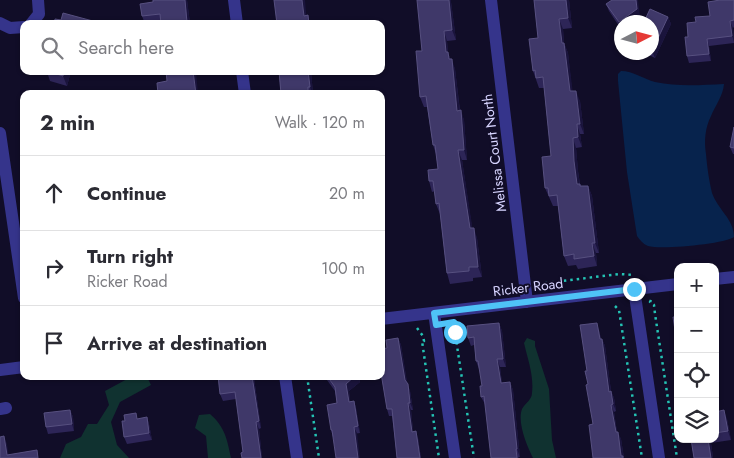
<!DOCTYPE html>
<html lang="en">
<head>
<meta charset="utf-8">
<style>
  :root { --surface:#fff; --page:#f2f2f3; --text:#2b2b33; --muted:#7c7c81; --line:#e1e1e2 }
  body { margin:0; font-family:Jost,sans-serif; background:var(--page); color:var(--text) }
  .controls { position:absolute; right:15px; bottom:15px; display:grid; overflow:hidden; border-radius:10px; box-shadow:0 1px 4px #0004 }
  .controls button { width:45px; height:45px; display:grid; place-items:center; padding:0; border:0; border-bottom:1px solid var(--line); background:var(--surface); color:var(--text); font:25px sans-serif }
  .compass { position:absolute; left:614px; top:15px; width:45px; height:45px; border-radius:50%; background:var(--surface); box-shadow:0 1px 4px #0004; rotate:84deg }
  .stop { position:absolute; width:15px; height:15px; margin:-11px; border:4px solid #4fc3f7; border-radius:50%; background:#fff }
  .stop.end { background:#4fc3f7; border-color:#fff; box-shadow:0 1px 5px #0008 }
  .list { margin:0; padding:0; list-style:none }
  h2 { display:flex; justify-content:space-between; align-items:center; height:65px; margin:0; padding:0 20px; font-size:21px }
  h2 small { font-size:16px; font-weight:400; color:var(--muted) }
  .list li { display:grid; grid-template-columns:32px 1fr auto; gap:15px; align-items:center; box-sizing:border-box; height:75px; padding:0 20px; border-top:1px solid var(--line) }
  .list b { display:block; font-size:19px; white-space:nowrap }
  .list p { margin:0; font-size:16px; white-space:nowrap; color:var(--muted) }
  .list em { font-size:16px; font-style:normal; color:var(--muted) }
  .icon { flex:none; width:28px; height:28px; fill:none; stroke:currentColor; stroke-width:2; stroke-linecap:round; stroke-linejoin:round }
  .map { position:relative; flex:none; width:734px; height:458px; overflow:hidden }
  .search { position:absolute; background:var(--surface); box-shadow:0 1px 4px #0004; left:20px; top:20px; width:365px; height:55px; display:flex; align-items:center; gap:12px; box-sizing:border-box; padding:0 18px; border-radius:10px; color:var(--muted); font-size:19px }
  .panel { position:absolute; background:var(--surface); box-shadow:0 1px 4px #0004; left:20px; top:90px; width:365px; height:290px; border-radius:10px }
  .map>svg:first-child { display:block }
</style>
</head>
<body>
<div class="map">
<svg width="734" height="458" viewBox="0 0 734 458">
  <rect width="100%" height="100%" fill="#110d28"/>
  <path fill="#103230" d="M 527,338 L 535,341 L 535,346 L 549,389 L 552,440 L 556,458 L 533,458 C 527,446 517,423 522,409 C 525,403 532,400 532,393 C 534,376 528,360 524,343 Z
    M 147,377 L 151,385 L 120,402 L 111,422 L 117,445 L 129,458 L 60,458 L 66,444 L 81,437 L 88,424 L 97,424 L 109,405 L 105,391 L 129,378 Z
    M 210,414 C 225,427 227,439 231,458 L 208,458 L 206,436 L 195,428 L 199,415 Z"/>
  <path fill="#07234d" d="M 621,71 C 633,71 644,79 655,82 C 678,87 701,85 724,84 C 723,96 715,106 711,116 C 705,128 704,141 706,154 C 707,166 709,181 712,193 C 718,210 734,219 734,237 C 724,244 661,250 648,246 C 643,244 640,240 637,236 L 627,172 L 618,81 L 618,74 Z"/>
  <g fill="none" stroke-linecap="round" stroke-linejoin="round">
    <path stroke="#24c3b4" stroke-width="2.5" stroke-dasharray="2.5 4" stroke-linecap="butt" d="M 538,284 L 619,274 L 634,275
      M 651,300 L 650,302 L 654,305 L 655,314 L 677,458
      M 615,306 L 619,310 L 642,458
      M 455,323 L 454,326 L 474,458
      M 417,328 L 423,336 L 424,341 L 422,341 L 439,458
      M 307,376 L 319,458"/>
    <path stroke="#35348b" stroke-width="12" d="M 234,0 L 237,24
      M 491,0 L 527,302
      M 0,23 L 10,28 L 24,27
      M 31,24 L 39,14 L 38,0
      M 242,71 L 245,94
      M 0,133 L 24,298
      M 715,279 L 734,277
      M 634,289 L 659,458
      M 434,313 L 455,458
      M 381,319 L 678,284
      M 0,370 L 24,367
      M 285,376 L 297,458
      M 0,409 L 6,408"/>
  </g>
  <path fill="#2d2557" d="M 153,0 L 187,0 L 190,23 L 194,22 L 194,24 L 145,24 L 142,16 L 153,2 Z
    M 449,0 L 451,0 L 451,2 L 456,40 L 447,41 L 448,53 L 455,69 L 460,110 L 464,120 L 467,160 L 462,160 L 472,228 L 477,238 L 482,277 L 473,278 L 473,281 L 450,284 L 447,273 L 440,214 L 436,204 L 435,191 L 432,192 L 429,181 L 438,169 L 436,154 L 433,145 L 427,107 L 424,107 L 420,97 L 422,51 Z
    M 534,0 L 569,0 L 572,28 L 563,29 L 564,43 L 568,53 L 572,91 L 580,101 L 584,134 L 580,134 L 582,147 L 576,148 L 578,171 L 580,184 L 581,186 L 588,186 L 592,196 L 599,253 L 596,253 L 597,266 L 578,269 L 576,265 L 568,266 L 564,256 L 558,206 L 553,206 L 545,188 L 551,156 L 544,88 L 539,88 L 533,71 L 538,38 Z
    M 734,0 L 734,27 L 733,28 L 734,43 L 709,46 L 711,61 L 689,63 L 687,56 L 688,37 L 696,22 L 710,16 Z
    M 606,4 L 640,16 L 621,29 L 609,11 Z
    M 668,17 L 671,24 L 655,58 L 643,52 L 652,52 L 652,22 Z
    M 43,71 L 71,71 L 67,86 L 50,81 L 47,72 Z
    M 279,71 L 311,71 L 313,94 L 281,94 Z
    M 734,127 L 734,154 L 733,154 L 730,147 Z
    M 499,323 L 502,331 L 506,367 L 500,367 L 502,383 L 510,382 L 513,390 L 520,457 L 518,457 L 519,458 L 491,458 L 485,404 L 481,397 L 482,386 L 480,369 L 479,369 L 476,361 L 474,345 L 471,346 L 468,338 Z
    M 599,330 L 601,339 L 602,339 L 605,346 L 611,391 L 614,398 L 616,411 L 614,412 L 617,432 L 621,439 L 624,458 L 593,458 L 593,424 L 588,384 L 587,371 Z
    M 398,338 L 401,345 L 407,383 L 410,391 L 413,410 L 411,410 L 413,431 L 418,438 L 421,458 L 397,458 L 392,416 L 389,416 L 387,409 L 387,348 Z
    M 324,376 L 358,376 L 360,382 L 349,391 L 350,401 L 354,401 L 356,408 L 360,433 L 333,437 L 331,430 L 337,403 L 335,391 Z
    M 254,378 L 261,428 L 259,429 L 262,458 L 242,458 L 243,452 L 236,399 L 223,401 L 220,394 Z
    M 70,410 L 73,417 L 74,431 L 48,434 L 46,427 Z
    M 715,412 L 727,419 L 731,440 L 711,443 L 713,458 L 694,458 L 691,439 L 715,439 Z
    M 147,417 L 149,424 L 152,440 L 127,444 L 124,437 L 138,419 Z"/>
  <path fill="#1a143c" d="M 185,0 L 187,0 L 190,24 L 188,24 Z
    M 302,0 L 305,0 L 307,24 L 304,16 Z
    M 449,0 L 451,0 L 451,2 L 456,40 L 452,30 Z
    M 566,0 L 569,0 L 572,28 L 568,18 Z
    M 636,0 L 638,0 L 640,16 L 630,22 L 622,22 L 621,29 L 619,22 Z
    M 668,17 L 671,24 L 655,58 L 652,51 Z
    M 559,19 L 563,29 L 564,43 L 568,53 L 574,102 L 570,91 L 562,43 Z
    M 730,21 L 733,28 L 734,41 L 732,36 Z
    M 444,31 L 447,41 L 448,53 L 452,62 L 453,70 L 446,52 Z
    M 707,39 L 709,46 L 711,61 L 709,54 Z
    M 452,59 L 455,69 L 461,121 L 457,111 Z
    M 64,71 L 71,71 L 67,86 L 63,76 Z
    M 193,71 L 196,71 L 198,94 L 196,94 Z
    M 308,71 L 311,71 L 313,94 L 312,94 L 310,87 Z
    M 576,91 L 580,101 L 584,134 L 580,124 Z
    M 461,110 L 464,120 L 467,160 L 464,150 Z
    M 577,124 L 580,134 L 582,147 L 578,137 Z
    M 573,138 L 576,148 L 578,171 L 581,194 L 577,184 L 574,161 Z
    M 458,150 L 462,160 L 474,238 L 470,228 Z
    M 588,186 L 592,196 L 599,253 L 595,243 Z
    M 474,228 L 477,238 L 482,277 L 478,267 Z
    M 592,243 L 596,253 L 597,266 L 594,256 Z
    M 499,323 L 502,331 L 506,367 L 503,359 Z
    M 597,323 L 599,330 L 602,346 L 600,339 Z
    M 398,338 L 401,345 L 408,387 L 405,380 Z
    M 602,339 L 605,346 L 612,399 L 609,392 Z
    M 497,359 L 500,367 L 503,391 L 501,383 Z
    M 252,376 L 254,376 L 254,378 L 261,428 L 259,421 Z
    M 355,376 L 358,376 L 360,382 L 349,391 L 351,409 L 349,402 L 346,384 Z
    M 510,382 L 513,390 L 520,457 L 517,449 Z
    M 715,383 L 717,397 L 715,392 Z
    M 408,384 L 410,391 L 413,410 L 410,403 Z
    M 611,391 L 614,398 L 616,411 L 613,404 Z
    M 354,401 L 356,408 L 360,433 L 358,426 Z
    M 408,403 L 411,410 L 414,439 L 412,432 Z
    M 611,405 L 614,412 L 618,439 L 616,432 Z
    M 70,410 L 73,417 L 74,431 L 72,424 Z
    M 724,410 L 727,419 L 731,440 L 728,431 Z
    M 147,417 L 149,424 L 152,440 L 149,433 Z
    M 256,422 L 259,429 L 262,458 L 261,458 Z
    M 354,427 L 357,433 L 360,458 L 358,458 Z
    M 416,431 L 418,438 L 421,458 L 420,458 Z
    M 618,432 L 621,439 L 624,458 L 622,458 Z
    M 4,436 L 7,444 L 9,458 L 7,455 Z
    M 708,439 L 709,439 L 711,443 L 713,458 L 711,458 Z"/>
  <path fill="#3f3869" stroke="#575080" d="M 153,0 L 185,0 L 187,23 L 194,22 L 194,24 L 161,24 L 160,14 L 142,16 L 140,4 L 153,2 Z
    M 274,0 L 302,0 L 304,16 L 308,15 L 309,24 L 277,24 Z
    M 417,0 L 449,0 L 452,30 L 444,31 L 446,52 L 448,52 L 449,59 L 452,59 L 457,111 L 461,110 L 464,150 L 458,150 L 470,228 L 474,228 L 478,267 L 469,267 L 469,271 L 447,273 L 439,203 L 436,204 L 433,181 L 429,181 L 428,170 L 438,169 L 435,145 L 433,145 L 426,96 L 420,97 L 416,51 L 422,51 Z
    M 534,0 L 566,0 L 568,18 L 559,19 L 562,43 L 564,43 L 570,91 L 576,91 L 580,124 L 577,124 L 578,137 L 573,138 L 574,161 L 577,184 L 580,184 L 580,186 L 588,186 L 595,243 L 592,243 L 594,256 L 574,259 L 574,254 L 564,256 L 557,195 L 549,196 L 548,188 L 545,188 L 542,157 L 551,156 L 543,77 L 536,78 L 535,70 L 533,71 L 529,39 L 538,38 Z
    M 612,0 L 636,0 L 637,9 L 619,22 L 606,4 Z
    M 720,0 L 734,0 L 734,20 L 730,21 L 732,36 L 707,39 L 709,54 L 687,56 L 685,37 L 688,37 L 687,23 L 696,22 L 695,17 L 710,16 L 708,2 Z
    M 650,9 L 668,17 L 652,51 L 652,22 L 644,22 Z
    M 63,13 L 104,24 L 54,24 L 55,19 L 61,20 Z
    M 47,71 L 64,71 L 63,76 Z
    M 166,71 L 193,71 L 196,94 L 158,94 L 157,83 L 167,81 Z
    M 279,71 L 308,71 L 310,87 L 308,87 L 308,94 L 281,94 Z
    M 734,127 L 734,148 L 730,147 Z
    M 673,317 L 678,317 L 678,351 Z
    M 499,323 L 503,359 L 497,359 L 501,383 L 510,382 L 517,449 L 516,449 L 517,458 L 491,458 L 484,396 L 481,397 L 480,386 L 482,386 L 478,361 L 476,361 L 474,337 L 468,338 L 467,326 Z
    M 597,323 L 600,339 L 602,339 L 609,392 L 611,391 L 613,404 L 611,405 L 616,432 L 618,432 L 621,456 L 623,456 L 623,458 L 593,458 L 589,425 L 593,424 L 586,385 L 588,384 L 585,371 L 587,371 L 580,325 Z
    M 398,338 L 405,380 L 408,384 L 410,403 L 408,403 L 412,432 L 416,431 L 420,458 L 397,458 L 392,409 L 387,409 L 381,373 L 381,349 L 387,348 L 386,340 Z
    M 218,376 L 252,376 L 259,421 L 256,422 L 261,458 L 242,458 L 241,453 L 243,452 L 235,392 L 220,394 Z
    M 327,376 L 355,376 L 346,384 L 349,402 L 354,401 L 358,426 L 354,427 L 358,458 L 336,458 L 332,430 L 331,430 L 327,405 L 337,403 L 335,387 Z
    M 70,410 L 72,424 L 46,427 L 44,413 Z
    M 724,410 L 728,431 L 715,433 L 715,412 Z
    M 136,413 L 137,419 L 147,417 L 149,433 L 124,437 L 122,421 L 125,421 L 124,415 Z
    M 4,436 L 7,455 L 37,450 L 38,458 L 0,458 L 0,437 Z
    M 691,439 L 708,439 L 711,458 L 694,458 Z"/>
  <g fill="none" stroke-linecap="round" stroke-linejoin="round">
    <path stroke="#4fc3f7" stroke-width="6" d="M 455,332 L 455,323 L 454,322 L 436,325 L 434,313 L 634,289"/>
  </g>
  <g text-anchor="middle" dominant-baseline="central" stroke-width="4" stroke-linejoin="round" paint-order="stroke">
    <g font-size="14" fill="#d7d4ff" stroke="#110d28">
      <text transform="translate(494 153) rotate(-97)">Melissa Court North</text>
      <text transform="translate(528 287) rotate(-7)">Ricker Road</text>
    </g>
  </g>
</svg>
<div class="controls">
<button>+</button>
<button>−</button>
<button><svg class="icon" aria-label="locate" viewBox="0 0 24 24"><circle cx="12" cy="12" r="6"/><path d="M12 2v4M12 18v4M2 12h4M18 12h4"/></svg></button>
<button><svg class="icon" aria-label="layers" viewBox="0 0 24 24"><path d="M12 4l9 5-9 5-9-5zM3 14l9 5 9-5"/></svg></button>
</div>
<svg class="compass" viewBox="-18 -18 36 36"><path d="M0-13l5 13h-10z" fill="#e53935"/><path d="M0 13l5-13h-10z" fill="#7c7c81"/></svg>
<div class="stop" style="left:455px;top:332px"></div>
<div class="stop end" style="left:634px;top:289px"></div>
<div class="search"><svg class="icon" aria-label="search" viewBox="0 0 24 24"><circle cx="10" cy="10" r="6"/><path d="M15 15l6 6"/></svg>Search here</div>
<section class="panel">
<h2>2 min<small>Walk · 120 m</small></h2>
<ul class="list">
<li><svg class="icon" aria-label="ahead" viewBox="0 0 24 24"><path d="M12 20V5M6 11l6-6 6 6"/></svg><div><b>Continue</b></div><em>20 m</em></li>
<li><svg class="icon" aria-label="right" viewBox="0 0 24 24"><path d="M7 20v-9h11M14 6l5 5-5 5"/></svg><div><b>Turn right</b><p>Ricker Road</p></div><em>100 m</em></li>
<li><svg class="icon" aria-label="arrive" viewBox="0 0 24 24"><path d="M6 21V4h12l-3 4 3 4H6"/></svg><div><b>Arrive at destination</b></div></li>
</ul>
</section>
</div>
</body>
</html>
